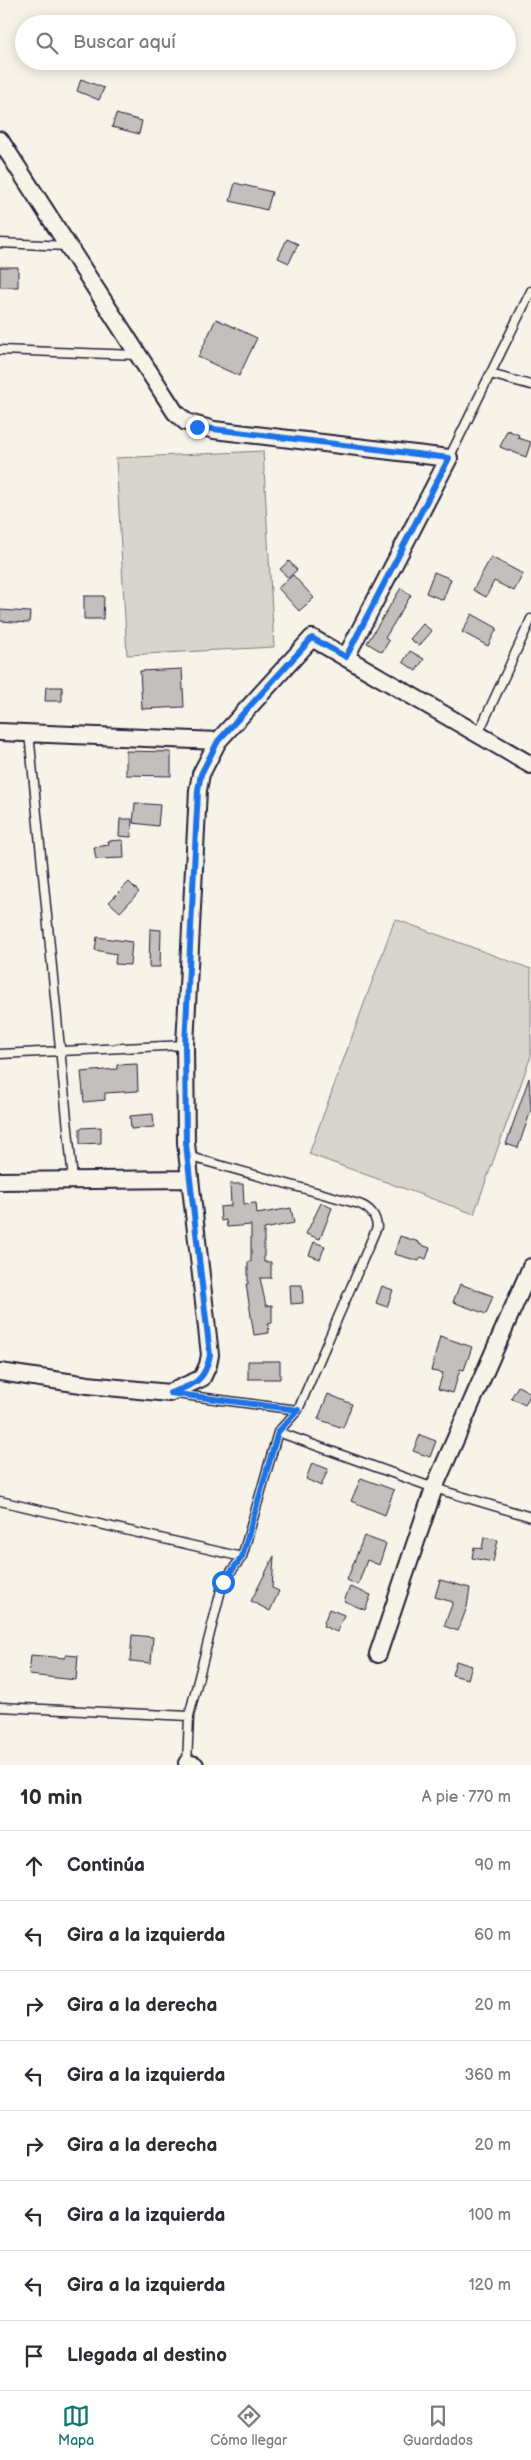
<!DOCTYPE html>
<html lang="es">
<head>
<meta charset="utf-8">
<style>
  :root { --surface:#fff; --page:#f7f7f7; --text:#2b2b33; --muted:#7c7c81; --line:#e1e1e2; --accent:#0f766e }
  body { margin:0; font-family:"Balsamiq Sans",sans-serif; background:var(--page); color:var(--text) }
  .stop { position:absolute; width:15px; height:15px; margin:-11px; border:4px solid #1a73e8; border-radius:50%; background:#fff }
  .stop.end { background:#1a73e8; border-color:#fff; box-shadow:0 1px 5px #0008 }
  .list { margin:0; padding:0; list-style:none }
  h2 { display:flex; justify-content:space-between; align-items:center; height:65px; margin:0; padding:0 20px; font-size:21px }
  h2 small { font-size:16px; font-weight:400; color:var(--muted) }
  .list li { display:grid; grid-template-columns:32px 1fr auto; gap:15px; align-items:center; box-sizing:border-box; height:70px; padding:0 20px; border-top:1px solid var(--line) }
  .list b { display:block; font-size:19px; white-space:nowrap }
  .list em { font-size:16px; font-style:normal; color:var(--muted) }
  .icon { flex:none; width:28px; height:28px; fill:none; stroke:currentColor; stroke-width:2; stroke-linecap:round; stroke-linejoin:round }
  .map { position:relative; flex:none; width:531px; height:1765px; overflow:hidden }
  .search { position:absolute; background:var(--surface); box-shadow:0 2px 12px #0003; left:15px; right:15px; top:15px; height:55px; display:flex; align-items:center; gap:12px; box-sizing:border-box; padding:0 18px; border-radius:28px; color:var(--muted); font-size:19px }
  .sheet { height:625px; background:var(--surface) }
  nav { display:flex; justify-content:space-around; align-items:center; box-sizing:border-box; height:70px; border-top:1px solid var(--line); background:var(--surface); font-size:14px; color:var(--muted) }
  nav a { display:grid; justify-items:center; gap:2px }
  nav .on { color:var(--accent) }
  .map>svg:first-child { display:block }
</style>
</head>
<body>
<div class="map">
<svg width="531" height="1765" viewBox="0 0 531 1765">
  <rect width="100%" height="100%" fill="#f7f3e8"/>
  <filter id="ink" filterUnits="userSpaceOnUse"><feTurbulence type="fractalNoise" baseFrequency=".02" numOctaves="2"/><feDisplacementMap in="SourceGraphic" scale="10" xChannelSelector="R" yChannelSelector="G"/><feConvolveMatrix kernelMatrix="1 2 1 2 8 2 1 2 1" color-interpolation-filters="sRGB"/></filter>
  <g filter="url(#ink)">
    <path fill="#d8d5cf" stroke="#7d7c85" d="M 263,451 L 274,647 L 127,655 L 116,458 Z
      M 395,919 L 531,969 L 531,1056 L 474,1214 L 309,1154 Z"/>
    <path fill="#c2bfbd" stroke="#22223b" d="M 81,79 L 104,88 L 99,100 L 77,91 Z
      M 116,114 L 142,121 L 139,134 L 112,127 Z
      M 235,183 L 272,192 L 267,210 L 230,201 Z
      M 287,239 L 298,244 L 289,263 L 278,258 Z
      M 0,267 L 18,267 L 18,287 L 0,287 Z
      M 216,319 L 257,338 L 239,376 L 198,357 Z
      M 507,430 L 519,435 L 518,438 L 531,442 L 526,457 L 500,447 Z
      M 491,557 L 523,574 L 514,591 L 494,581 L 486,597 L 473,590 Z
      M 289,561 L 297,570 L 288,578 L 280,569 Z
      M 434,572 L 451,579 L 443,600 L 426,593 Z
      M 293,575 L 314,598 L 299,611 L 278,588 Z
      M 401,588 L 411,595 L 385,638 L 389,641 L 382,652 L 367,643 Z
      M 84,596 L 104,596 L 103,619 L 84,619 Z
      M 0,610 L 30,612 L 29,623 L 0,621 Z
      M 472,614 L 497,628 L 488,646 L 462,632 Z
      M 423,624 L 432,631 L 419,646 L 410,639 Z
      M 410,651 L 424,659 L 416,671 L 403,662 Z
      M 182,669 L 184,707 L 142,709 L 140,671 Z
      M 46,687 L 62,687 L 62,701 L 45,701 Z
      M 126,751 L 171,752 L 171,776 L 126,775 Z
      M 135,803 L 160,805 L 158,826 L 133,823 Z
      M 120,819 L 132,819 L 131,837 L 119,836 Z
      M 123,840 L 124,858 L 96,859 L 94,847 L 109,845 L 108,841 Z
      M 129,882 L 139,892 L 120,912 L 109,902 Z
      M 150,929 L 161,930 L 160,967 L 149,967 Z
      M 97,937 L 132,942 L 130,965 L 115,964 L 116,954 L 95,950 Z
      M 137,1064 L 138,1091 L 105,1093 L 105,1100 L 84,1102 L 81,1072 L 117,1069 L 117,1065 Z
      M 529,1078 L 531,1110 L 518,1148 L 506,1144 Z
      M 153,1114 L 154,1127 L 131,1129 L 130,1116 Z
      M 101,1127 L 101,1143 L 80,1144 L 80,1128 Z
      M 230,1184 L 243,1184 L 244,1204 L 256,1203 L 257,1214 L 291,1208 L 294,1223 L 264,1229 L 264,1262 L 271,1262 L 271,1278 L 260,1278 L 266,1306 L 272,1305 L 272,1323 L 268,1324 L 269,1333 L 254,1335 L 246,1284 L 248,1284 L 248,1262 L 251,1262 L 251,1225 L 227,1227 L 226,1220 L 221,1221 L 220,1207 L 231,1206 Z
      M 321,1203 L 332,1208 L 320,1239 L 306,1234 Z
      M 400,1236 L 419,1242 L 419,1244 L 430,1248 L 426,1259 L 421,1257 L 419,1261 L 394,1254 Z
      M 314,1242 L 325,1246 L 320,1259 L 309,1255 Z
      M 460,1284 L 493,1296 L 486,1314 L 453,1302 Z
      M 290,1285 L 302,1285 L 303,1303 L 291,1304 Z
      M 382,1286 L 393,1290 L 387,1307 L 376,1303 Z
      M 440,1336 L 472,1347 L 464,1370 L 460,1369 L 453,1393 L 438,1389 L 443,1373 L 431,1371 Z
      M 248,1361 L 280,1361 L 280,1379 L 248,1379 Z
      M 518,1386 L 531,1393 L 525,1405 L 511,1398 Z
      M 328,1394 L 352,1404 L 343,1428 L 318,1419 Z
      M 420,1435 L 436,1441 L 430,1457 L 413,1451 Z
      M 312,1463 L 328,1469 L 321,1486 L 306,1479 Z
      M 361,1478 L 394,1490 L 385,1515 L 351,1501 Z
      M 364,1536 L 386,1544 L 379,1565 L 367,1560 L 358,1585 L 347,1580 Z
      M 484,1537 L 498,1540 L 493,1562 L 472,1558 L 474,1547 L 482,1549 Z
      M 274,1556 L 272,1588 L 279,1591 L 270,1611 L 251,1601 Z
      M 440,1580 L 470,1588 L 467,1607 L 458,1631 L 444,1626 L 453,1602 L 435,1597 Z
      M 350,1587 L 371,1595 L 365,1610 L 344,1601 Z
      M 329,1609 L 344,1615 L 337,1632 L 323,1626 Z
      M 132,1635 L 153,1637 L 151,1663 L 130,1661 Z
      M 31,1655 L 65,1658 L 66,1655 L 78,1656 L 76,1680 L 29,1675 Z
      M 456,1661 L 472,1666 L 468,1679 L 452,1675 Z"/>
    <g fill="none" stroke-linecap="round" stroke-linejoin="round">
      <defs>
        <path id="lane" d="M 0,243 L 67,246
          M 0,350 L 137,355
          M 490,374 L 531,385
          M 449,458 L 531,291
          M 29,733 L 73,1180
          M 478,734 L 531,619
          M 0,1054 L 185,1045
          M 176,1394 L 298,1410
          M 278,1432 L 434,1488 L 531,1517
          M 0,1501 L 242,1557
          M 0,1707 L 189,1716
          M 187,1765 L 189,1716 L 223,1582 L 242,1557 L 278,1432 L 298,1410 L 377,1227 C 376,1215 370,1208 359,1204 L 187,1156"/>
        <path id="street" d="M 0,140 L 175,412 L 186,422 L 214,430 L 449,458 L 346,657
          M 0,732 L 218,741
          M 0,1181 L 189,1179
          M 0,1372 L 88,1385 L 169,1393 L 202,1378 L 208,1365 L 210,1355 L 186,1143 L 185,1045 L 198,790 L 201,774 L 218,741 L 312,638 L 531,765
          M 378,1654 L 434,1488 L 531,1267
          M 187,1763 L 195,1765"/>
      </defs>
      <use href="#lane" stroke="#22223b" stroke-width="11"/>
      <use href="#street" stroke="#22223b" stroke-width="20"/>
      <use href="#lane" stroke="#f7f3e8" stroke-width="8"/>
      <use href="#street" stroke="#f7f3e8" stroke-width="16"/>
    </g>
  </g>
  <g fill="none" stroke-linecap="round" stroke-linejoin="round" filter="url(#ink)">
    <path stroke="#1a73e8" stroke-width="6" d="M 197,427 L 449,458 L 346,657 L 312,638 L 218,741 L 201,774 L 198,790 L 185,1045 L 186,1144 L 210,1355 C 205,1382 193,1385 170,1393 L 298,1410 L 278,1432 L 242,1557 L 223,1582"/>
  </g>
</svg>
<div class="stop" style="left:223px;top:1582px"></div>
<div class="stop end" style="left:197px;top:427px"></div>
<div class="search"><svg class="icon" aria-label="search" viewBox="0 0 24 24"><circle cx="10" cy="10" r="6"/><path d="M15 15l6 6"/></svg>Buscar aquí</div>
</div>
<section class="sheet">
<h2>10 min<small>A pie · 770 m</small></h2>
<ul class="list">
<li><svg class="icon" aria-label="ahead" viewBox="0 0 24 24"><path d="M12 20V5M6 11l6-6 6 6"/></svg><div><b>Continúa</b></div><em>90 m</em></li>
<li><svg class="icon" aria-label="left" viewBox="0 0 24 24"><path d="M17 20v-9H6M10 6l-5 5 5 5"/></svg><div><b>Gira a la izquierda</b></div><em>60 m</em></li>
<li><svg class="icon" aria-label="right" viewBox="0 0 24 24"><path d="M7 20v-9h11M14 6l5 5-5 5"/></svg><div><b>Gira a la derecha</b></div><em>20 m</em></li>
<li><svg class="icon" aria-label="left" viewBox="0 0 24 24"><path d="M17 20v-9H6M10 6l-5 5 5 5"/></svg><div><b>Gira a la izquierda</b></div><em>360 m</em></li>
<li><svg class="icon" aria-label="right" viewBox="0 0 24 24"><path d="M7 20v-9h11M14 6l5 5-5 5"/></svg><div><b>Gira a la derecha</b></div><em>20 m</em></li>
<li><svg class="icon" aria-label="left" viewBox="0 0 24 24"><path d="M17 20v-9H6M10 6l-5 5 5 5"/></svg><div><b>Gira a la izquierda</b></div><em>100 m</em></li>
<li><svg class="icon" aria-label="left" viewBox="0 0 24 24"><path d="M17 20v-9H6M10 6l-5 5 5 5"/></svg><div><b>Gira a la izquierda</b></div><em>120 m</em></li>
<li><svg class="icon" aria-label="arrive" viewBox="0 0 24 24"><path d="M6 21V4h12l-3 4 3 4H6"/></svg><div><b>Llegada al destino</b></div></li>
</ul>
</section>
<nav>
<a class="on"><svg class="icon" aria-label="map" viewBox="0 0 24 24"><path d="M3 6l6-2 6 2 6-2v14l-6 2-6-2-6 2zM9 4v14M15 6v14"/></svg>Mapa</a>
<a><svg class="icon" aria-label="directions" viewBox="0 0 24 24"><path d="M12 3l9 9-9 9-9-9zM9 14v-3h6M13 9l2 2-2 2"/></svg>Cómo llegar</a>
<a><svg class="icon" aria-label="saved" viewBox="0 0 24 24"><path d="M7 4h10v16l-5-4-5 4z"/></svg>Guardados</a>
</nav>
</body>
</html>
